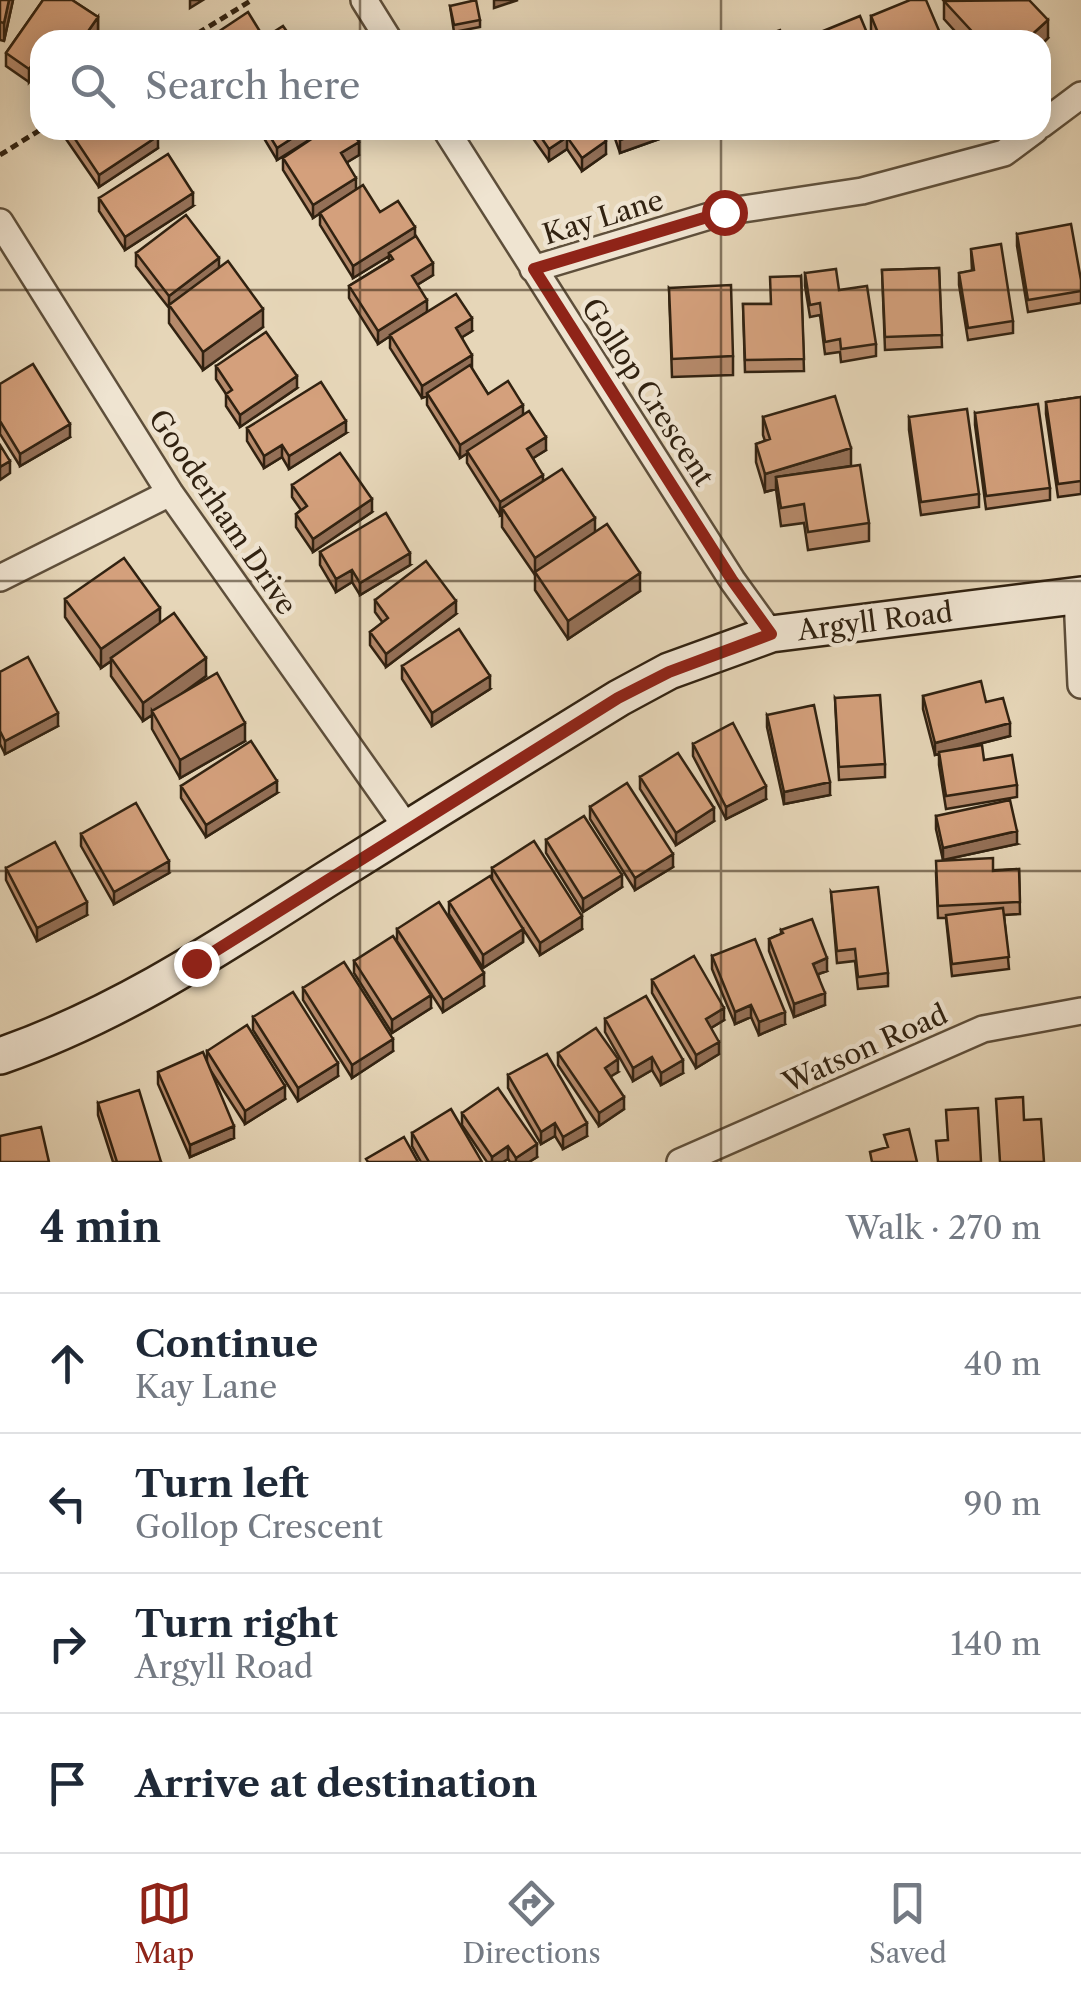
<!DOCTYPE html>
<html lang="en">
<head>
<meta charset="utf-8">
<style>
  :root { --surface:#fff; --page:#f2f2f3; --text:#1f2937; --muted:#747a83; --line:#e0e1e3; --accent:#8f2418 }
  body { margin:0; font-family:"Libre Caslon Text",serif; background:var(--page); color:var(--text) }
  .stop { position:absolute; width:30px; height:30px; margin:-22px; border:8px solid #8f2418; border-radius:50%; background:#fff }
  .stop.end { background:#8f2418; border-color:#fff; box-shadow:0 2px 10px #0008 }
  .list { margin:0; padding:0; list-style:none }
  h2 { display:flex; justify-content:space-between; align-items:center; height:130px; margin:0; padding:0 40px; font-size:42px }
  h2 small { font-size:32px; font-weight:400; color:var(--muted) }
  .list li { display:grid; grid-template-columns:65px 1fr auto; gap:30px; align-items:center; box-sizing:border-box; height:140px; padding:0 40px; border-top:2px solid var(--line) }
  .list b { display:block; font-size:38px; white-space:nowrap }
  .list p { margin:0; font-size:32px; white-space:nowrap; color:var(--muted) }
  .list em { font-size:32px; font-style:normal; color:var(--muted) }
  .icon { flex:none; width:55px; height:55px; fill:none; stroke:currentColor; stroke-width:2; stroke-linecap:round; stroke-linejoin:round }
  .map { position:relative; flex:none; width:1081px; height:1162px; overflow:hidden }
  .search { position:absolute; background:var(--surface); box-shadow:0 5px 25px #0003; left:30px; right:30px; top:30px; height:110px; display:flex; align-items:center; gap:25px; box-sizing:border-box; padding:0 35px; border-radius:30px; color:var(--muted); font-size:38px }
  .sheet { height:690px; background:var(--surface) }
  nav { display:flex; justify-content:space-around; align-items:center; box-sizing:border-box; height:140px; border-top:2px solid var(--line); background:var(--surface); font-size:28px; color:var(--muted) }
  nav a { display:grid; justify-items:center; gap:5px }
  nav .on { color:var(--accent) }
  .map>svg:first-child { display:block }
</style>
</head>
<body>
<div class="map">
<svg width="1081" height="1162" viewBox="0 0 1081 1162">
  <rect width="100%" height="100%" fill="#e6d6b8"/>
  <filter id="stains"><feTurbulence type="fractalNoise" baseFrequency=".002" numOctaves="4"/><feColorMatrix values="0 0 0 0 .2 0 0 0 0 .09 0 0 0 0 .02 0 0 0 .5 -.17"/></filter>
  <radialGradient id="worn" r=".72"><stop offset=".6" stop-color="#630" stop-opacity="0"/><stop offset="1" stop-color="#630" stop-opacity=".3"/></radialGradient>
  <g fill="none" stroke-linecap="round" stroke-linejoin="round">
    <defs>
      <path id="street" d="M 364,0 L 389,40
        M 1041,125 L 1081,95
        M 446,130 L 732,580 L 771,634
        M 0,222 L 170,493 L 407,828
        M 533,269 L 723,212 L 862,191 L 1004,153 L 1035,130
        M 0,578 L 170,493
        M 1077,596 L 1081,685
        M 680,1162 L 983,1029 L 1081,1011"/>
      <path id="secondary" d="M 0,1056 C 119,1015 222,946 327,879 C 424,818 521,758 619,698 L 669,671 L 771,634 L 1081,595"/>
    </defs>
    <use href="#street" stroke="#5e4f3b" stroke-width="30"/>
    <use href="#secondary" stroke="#312211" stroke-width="40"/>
    <path stroke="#312211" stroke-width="5" stroke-dasharray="8 5" stroke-linecap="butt" d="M 187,40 L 252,0
      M 0,155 L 40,130"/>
    <use href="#street" stroke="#efe4d1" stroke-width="25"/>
    <use href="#secondary" stroke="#efe4d1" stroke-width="35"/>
  </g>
  <path fill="#b68a6b" stroke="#312211" stroke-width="2.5" d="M 0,0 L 13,0 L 4,41 L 0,40 Z
    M 43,0 L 72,0 L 98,17 L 98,30 L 91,40 L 40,40 L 40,77 L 35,74 L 29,82 L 6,66 L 6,53 Z
    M 944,1 L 1048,38 L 1041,45 L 1041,40 L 963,40 L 944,19 Z
    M 450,6 L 480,20 L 480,27 L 454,32 Z
    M 871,16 L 943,40 L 873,40 L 871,35 Z
    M 66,130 L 154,130 L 158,148 L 99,187 L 66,139 Z
    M 259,130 L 351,130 L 359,155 L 347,162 L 356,190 L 380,212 L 415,236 L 433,275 L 417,285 L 427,312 L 472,331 L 462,337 L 471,368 L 488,394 L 523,415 L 546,450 L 533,458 L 543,482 L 595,532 L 640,591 L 568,639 L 535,590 L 535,575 L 502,527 L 502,513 L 500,515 L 467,463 L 467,453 L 460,458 L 427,405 L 427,396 L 422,398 L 390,348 L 390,336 L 378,344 L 349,298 L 349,286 L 389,261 L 389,256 L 353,278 L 320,225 L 320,213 L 313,218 L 283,170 L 283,158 L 322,132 L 277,160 Z
    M 527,130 L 599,130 L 606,154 L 582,171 L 567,149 L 549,161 Z
    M 612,130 L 676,130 L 676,133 L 620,153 Z
    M 99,198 L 193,206 L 125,250 L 99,211 Z
    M 1017,234 L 1081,280 L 1081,303 L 1028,312 L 1017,246 Z
    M 971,249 L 1013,321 L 1013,333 L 968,340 L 959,285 L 959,273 L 972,271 Z
    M 136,253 L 219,268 L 263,327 L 203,370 L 169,323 L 169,308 L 136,266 Z
    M 939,268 L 942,347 L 885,350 L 882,270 Z
    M 805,273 L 839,290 L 876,344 L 876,356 L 841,362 L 840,352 L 825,354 L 820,315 L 810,317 L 805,286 Z
    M 801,276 L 804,371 L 745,372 L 743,304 L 770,304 Z
    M 669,288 L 733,356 L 733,375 L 672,377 Z
    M 216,366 L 297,388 L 240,427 L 226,406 L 226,394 L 216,379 Z
    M 0,384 L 70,437 L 20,466 L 0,434 Z
    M 1081,397 L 1081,494 L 1058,497 L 1046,414 L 1046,402 Z
    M 975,413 L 1050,488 L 1050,500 L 986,509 L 975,425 Z
    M 763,417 L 851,466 L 869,523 L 869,541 L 808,550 L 804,523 L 781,526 L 776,489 L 765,492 L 756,462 L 756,444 L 765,441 L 763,435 Z
    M 909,417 L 979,494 L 979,507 L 921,515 L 909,430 Z
    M 247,428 L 346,433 L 289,469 L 282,457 L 264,468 L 247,441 Z
    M 292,485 L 372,512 L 313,552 L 296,527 L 296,514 L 301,510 L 292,497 Z
    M 320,552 L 410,565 L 360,595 L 352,582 L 336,592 L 320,565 Z
    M 65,599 L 160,623 L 206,676 L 186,691 L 245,741 L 180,778 L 152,729 L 152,715 L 143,721 L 111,676 L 111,661 L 101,668 L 65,617 Z
    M 375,600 L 456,614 L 386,667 L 370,645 L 370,632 L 383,623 L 375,612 Z
    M 402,666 L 490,689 L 432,726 L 402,679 Z
    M 0,672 L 58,726 L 5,754 L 0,744 Z
    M 923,696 L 986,702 L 1010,736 L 959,749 L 984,760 L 1017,785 L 1017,797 L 946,809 L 939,765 L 939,754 L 935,755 L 923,709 Z
    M 835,698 L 885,764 L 885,777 L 839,780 Z
    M 767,715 L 830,795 L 784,804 L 767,727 Z
    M 693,744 L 766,799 L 726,819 L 693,756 Z
    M 640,777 L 714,821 L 676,845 L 640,789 Z
    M 181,786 L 277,793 L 206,837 L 181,798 Z
    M 590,807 L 673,867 L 635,890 L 590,819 Z
    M 936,816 L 1017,844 L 943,860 L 936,829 Z
    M 81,834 L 169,873 L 114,904 L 81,846 Z
    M 546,840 L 622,887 L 583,912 L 546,853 Z
    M 6,868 L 87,915 L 37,941 L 6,880 Z
    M 492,868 L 582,929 L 540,955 L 523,929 L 523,942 L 483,968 L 449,914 L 449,902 L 492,880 Z
    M 1019,869 L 1020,914 L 1004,915 L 1009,969 L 952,976 L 946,918 L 938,918 L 936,873 Z
    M 831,892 L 888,973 L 888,986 L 858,989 L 855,961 L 837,963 Z
    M 397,929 L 484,986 L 443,1012 L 397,941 Z
    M 781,930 L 827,971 L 818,974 L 825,1005 L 794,1017 L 769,951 L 769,939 L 781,934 Z
    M 712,956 L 785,1024 L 759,1035 L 751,1017 L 735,1024 L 712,969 Z
    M 354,961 L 431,1008 L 392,1033 L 354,973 Z
    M 652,980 L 724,1020 L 711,1028 L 719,1054 L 696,1068 L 652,993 Z
    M 303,988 L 393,1051 L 352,1078 L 303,1000 Z
    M 253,1017 L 338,1076 L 298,1101 L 253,1030 Z
    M 605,1019 L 683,1073 L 661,1085 L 652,1070 L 633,1081 L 605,1032 Z
    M 207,1051 L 285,1099 L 245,1124 L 209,1068 L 234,1138 L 190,1157 L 158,1084 L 158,1072 L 207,1062 Z
    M 558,1053 L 618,1072 L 610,1076 L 624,1109 L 599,1126 L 558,1065 Z
    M 508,1075 L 587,1136 L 563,1149 L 555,1136 L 541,1144 L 508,1088 Z
    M 98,1103 L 161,1162 L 113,1162 L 98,1115 Z
    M 462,1113 L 537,1157 L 529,1162 L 510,1162 L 508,1159 L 503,1162 L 487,1162 L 462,1125 Z
    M 412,1133 L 482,1162 L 421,1162 L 412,1146 Z"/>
  <path fill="#947057" stroke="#312211" stroke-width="2.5" d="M 9,0 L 13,0 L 4,41 L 4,23 Z
    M 190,0 L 203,0 L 190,8 Z
    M 494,0 L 518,0 L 494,8 Z
    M 98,17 L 98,30 L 91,40 L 82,40 Z
    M 1048,20 L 1048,38 L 1041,45 L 1041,40 L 1026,40 Z
    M 35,61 L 35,74 L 29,82 L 29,69 Z
    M 305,130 L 325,130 L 277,160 L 277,148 Z
    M 649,130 L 676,130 L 676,133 L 620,153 L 620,140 Z
    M 158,136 L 158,148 L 99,187 L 99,175 Z
    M 567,137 L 567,149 L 549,161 L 549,149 Z
    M 606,141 L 606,154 L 582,171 L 582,158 Z
    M 359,142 L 359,155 L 341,166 L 341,153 Z
    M 356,178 L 356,190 L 313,218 L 313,205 Z
    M 193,193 L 193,206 L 125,250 L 125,237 Z
    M 415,227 L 415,239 L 389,253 L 389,256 L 353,278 L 353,266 Z
    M 219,258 L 219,270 L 169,305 L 169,296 Z
    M 433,263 L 433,275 L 412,288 L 412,276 Z
    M 427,300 L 427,312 L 378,344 L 378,331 Z
    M 263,309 L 263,327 L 203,370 L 203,352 Z
    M 472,318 L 472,331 L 456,341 L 456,328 Z
    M 472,355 L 472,367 L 428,395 L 427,393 L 427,396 L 422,398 L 422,386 Z
    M 297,376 L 297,388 L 240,427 L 240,415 Z
    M 523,405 L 523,418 L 460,458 L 460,445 Z
    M 346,421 L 346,433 L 289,469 L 289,456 Z
    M 70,424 L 70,437 L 20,466 L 20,454 Z
    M 546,437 L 546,450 L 527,462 L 527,449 Z
    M 282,445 L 282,457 L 264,468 L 264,456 Z
    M 851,448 L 851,466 L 776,477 L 776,489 L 765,492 L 765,474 Z
    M 10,461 L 10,473 L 0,480 L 0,467 Z
    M 543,475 L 543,487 L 502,508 L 502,513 L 500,515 L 500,502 Z
    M 372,499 L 372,512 L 313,552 L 313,539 Z
    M 595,518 L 595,536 L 535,572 L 535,576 L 535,558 Z
    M 410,553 L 410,565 L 360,595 L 360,583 Z
    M 352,570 L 352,582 L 336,592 L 336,579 Z
    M 640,573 L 640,591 L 568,639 L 568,621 Z
    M 456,601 L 456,614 L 386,667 L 386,654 Z
    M 160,608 L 160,627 L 111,658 L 111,661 L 101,668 L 101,649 Z
    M 206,658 L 206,676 L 154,714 L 152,711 L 152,715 L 143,721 L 143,703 Z
    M 490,676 L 490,689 L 432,726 L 432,713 Z
    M 58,713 L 58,726 L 5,754 L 5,741 Z
    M 245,723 L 245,741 L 180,778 L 180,760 Z
    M 1010,723 L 1010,736 L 935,755 L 935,743 Z
    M 277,781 L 277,793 L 206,837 L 206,825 Z
    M 830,782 L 830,795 L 784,804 L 784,792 Z
    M 766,786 L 766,799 L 726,819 L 726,807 Z
    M 714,808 L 714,821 L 676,845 L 676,833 Z
    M 1017,831 L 1017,844 L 943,860 L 943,848 Z
    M 673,854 L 673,867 L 635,890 L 635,878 Z
    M 169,861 L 169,873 L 114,904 L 114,892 Z
    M 622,875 L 622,887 L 583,912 L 583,899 Z
    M 87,902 L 87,915 L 37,941 L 37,928 Z
    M 582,916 L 582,929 L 540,955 L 540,943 Z
    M 523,929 L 523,942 L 483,968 L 483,955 Z
    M 827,958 L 827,971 L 813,976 L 813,964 Z
    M 484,973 L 484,986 L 443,1012 L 443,1000 Z
    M 825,993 L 825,1005 L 794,1017 L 794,1004 Z
    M 431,995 L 431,1008 L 392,1033 L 392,1020 Z
    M 751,1005 L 751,1017 L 735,1024 L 735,1012 Z
    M 724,1008 L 724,1020 L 706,1031 L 706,1019 Z
    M 785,1012 L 785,1024 L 759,1035 L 759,1022 Z
    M 393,1039 L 393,1051 L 352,1078 L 352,1065 Z
    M 719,1042 L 719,1054 L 696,1068 L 696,1055 Z
    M 652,1057 L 652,1070 L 633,1081 L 633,1068 Z
    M 618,1059 L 618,1072 L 605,1080 L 605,1068 Z
    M 683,1060 L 683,1073 L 661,1085 L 661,1073 Z
    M 338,1063 L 338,1076 L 298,1101 L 298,1088 Z
    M 285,1086 L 285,1099 L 245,1124 L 245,1111 Z
    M 624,1097 L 624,1109 L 599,1126 L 599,1113 Z
    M 555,1123 L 555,1136 L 541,1144 L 541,1132 Z
    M 587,1123 L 587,1136 L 563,1149 L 563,1137 Z
    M 234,1126 L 234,1138 L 190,1157 L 190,1145 Z
    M 537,1144 L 537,1157 L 529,1162 L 516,1162 L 516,1158 Z
    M 508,1146 L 508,1159 L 503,1162 L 492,1162 L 492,1157 Z"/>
  <path fill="#d4a07c" stroke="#312211" stroke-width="2.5" d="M 0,0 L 9,0 L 4,23 L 0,22 Z
    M 43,0 L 72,0 L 98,17 L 82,40 L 40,40 L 40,65 L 35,61 L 29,69 L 6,53 Z
    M 476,0 L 480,20 L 454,25 L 450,6 Z
    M 910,0 L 926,0 L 943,40 L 881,40 L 871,16 Z
    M 1029,0 L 1048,20 L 1026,40 L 1019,40 L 1013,34 L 1006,40 L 980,40 L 944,1 Z
    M 248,12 L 264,38 L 283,26 L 293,40 L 206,40 Z
    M 860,16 L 870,40 L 807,40 L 806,38 Z
    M 780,30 L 784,40 L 753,40 Z
    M 69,130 L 154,130 L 158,136 L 99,175 Z
    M 266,130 L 305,130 L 277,148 Z
    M 325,130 L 351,130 L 359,142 L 341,153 L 356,178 L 313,205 L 283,158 Z
    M 536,130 L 599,130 L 606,141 L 582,158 L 567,137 L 549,149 Z
    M 616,130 L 649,130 L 620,140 Z
    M 168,154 L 193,193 L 125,237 L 99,198 Z
    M 363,185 L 380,212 L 398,201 L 415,227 L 353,266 L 320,213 Z
    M 186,215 L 219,258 L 169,296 L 136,253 Z
    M 1071,224 L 1081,280 L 1081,291 L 1028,300 L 1017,234 Z
    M 416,236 L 433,263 L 412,276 L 427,300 L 378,331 L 349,286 L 393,259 L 389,253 Z
    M 1001,244 L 1013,321 L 968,328 L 959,273 L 974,270 L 971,249 Z
    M 228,261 L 263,309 L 203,352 L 169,305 Z
    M 939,268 L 942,335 L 885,337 L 882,270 Z
    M 836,269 L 839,290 L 867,286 L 876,344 L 841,349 L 840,339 L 825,342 L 820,303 L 810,305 L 805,273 Z
    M 801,276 L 804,359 L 745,360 L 743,304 L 771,304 L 770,277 Z
    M 731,285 L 733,356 L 672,359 L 669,288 Z
    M 456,294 L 472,318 L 456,328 L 472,355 L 422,386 L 390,335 Z
    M 266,332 L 297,376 L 240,415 L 226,394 L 232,390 L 216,366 Z
    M 33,364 L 70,424 L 20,454 L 0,421 L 0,384 Z
    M 470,365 L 488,394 L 508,381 L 523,405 L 460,445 L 427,393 Z
    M 321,382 L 346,421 L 289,456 L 282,445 L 264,456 L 247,428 Z
    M 835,396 L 851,448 L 765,474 L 756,444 L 770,439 L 763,417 Z
    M 1081,397 L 1081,481 L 1058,484 L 1046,402 Z
    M 1038,404 L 1050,488 L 986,496 L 975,413 Z
    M 967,409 L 979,494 L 921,502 L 909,417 Z
    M 529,411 L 546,437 L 527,449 L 543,475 L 500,502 L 467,451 Z
    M 0,445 L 10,461 L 0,467 Z
    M 340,453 L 372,499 L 313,539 L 296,514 L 307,506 L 292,485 Z
    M 860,465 L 869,523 L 808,532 L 804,504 L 781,508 L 776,477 Z
    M 562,469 L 595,518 L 535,558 L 502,508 Z
    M 386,513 L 410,553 L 360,583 L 352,570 L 336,579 L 320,552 Z
    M 607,524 L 640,573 L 568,621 L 535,572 Z
    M 124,558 L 160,608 L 101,649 L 65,599 Z
    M 426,561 L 456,601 L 386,654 L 370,632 L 388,618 L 375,600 Z
    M 174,613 L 206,658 L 143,703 L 111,658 Z
    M 459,629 L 490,676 L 432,713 L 402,666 Z
    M 28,657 L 58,713 L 5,741 L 0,731 L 0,672 Z
    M 217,673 L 245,723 L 180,760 L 152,711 Z
    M 981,681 L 986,702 L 1003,698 L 1010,723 L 935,743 L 923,696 Z
    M 880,695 L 885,764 L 839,767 L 835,698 Z
    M 814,705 L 830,782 L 784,792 L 767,715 Z
    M 733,723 L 766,786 L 726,807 L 693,744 Z
    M 251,741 L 277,781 L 206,825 L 181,786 Z
    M 982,745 L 984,760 L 1012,755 L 1017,785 L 946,796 L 939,752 Z
    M 678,753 L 714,808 L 676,833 L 640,777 Z
    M 627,783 L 673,854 L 635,878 L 590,807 Z
    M 1010,800 L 1017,831 L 943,848 L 936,816 Z
    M 136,803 L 169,861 L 114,892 L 81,834 Z
    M 584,816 L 622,875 L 583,899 L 546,840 Z
    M 534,841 L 582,916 L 540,943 L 492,868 Z
    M 55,842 L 87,902 L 37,928 L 6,868 Z
    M 993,858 L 993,871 L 1019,869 L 1020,902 L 938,906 L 936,861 Z
    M 490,876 L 523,929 L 483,955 L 449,902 Z
    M 878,887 L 888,973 L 858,977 L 855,949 L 837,951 L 831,892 Z
    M 439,902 L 484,973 L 443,1000 L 397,929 Z
    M 1003,908 L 1009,957 L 952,964 L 946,915 Z
    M 812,919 L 827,958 L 813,964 L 825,993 L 794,1004 L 769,939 L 783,933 L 781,930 Z
    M 393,936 L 431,995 L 392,1020 L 354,961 Z
    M 755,939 L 785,1012 L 759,1022 L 751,1005 L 735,1012 L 712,956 Z
    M 694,956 L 724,1008 L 706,1019 L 719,1042 L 696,1055 L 652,980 Z
    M 344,962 L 393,1039 L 352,1065 L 303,988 Z
    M 293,992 L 338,1063 L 298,1088 L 253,1017 Z
    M 646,996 L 683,1060 L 661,1073 L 652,1057 L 633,1068 L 605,1019 Z
    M 247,1025 L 285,1086 L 245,1111 L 207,1051 Z
    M 596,1028 L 618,1059 L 605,1068 L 624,1097 L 599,1113 L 558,1053 Z
    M 203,1052 L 234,1126 L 190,1145 L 158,1072 Z
    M 547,1054 L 587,1123 L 563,1137 L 555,1123 L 541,1132 L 508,1075 Z
    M 498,1088 L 537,1144 L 516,1158 L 508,1146 L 492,1157 L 462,1113 Z
    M 139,1090 L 161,1162 L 117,1162 L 98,1103 Z
    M 1023,1097 L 1024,1120 L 1041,1119 L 1044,1162 L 1000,1162 L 996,1099 Z
    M 978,1108 L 981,1162 L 938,1162 L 936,1141 L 948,1140 L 946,1110 Z
    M 451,1109 L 482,1162 L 429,1162 L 412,1133 Z
    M 41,1127 L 49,1162 L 0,1162 L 0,1136 Z
    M 909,1129 L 917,1162 L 872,1162 L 870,1152 L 888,1147 L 884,1135 Z
    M 404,1137 L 418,1162 L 368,1162 L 366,1159 Z"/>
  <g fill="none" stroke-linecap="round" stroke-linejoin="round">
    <path stroke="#8f2418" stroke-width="12" d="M 196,963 L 618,698 L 669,672 L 771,634 L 732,580 L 534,269 L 724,212"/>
  </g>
  <path fill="none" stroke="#312211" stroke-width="2.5" stroke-opacity="0.55" d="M 360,0 L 360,40M 721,0 L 721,40M 360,130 L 360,1162M 721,130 L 721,1162M 0,290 L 1081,290M 0,581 L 1081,581M 0,871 L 1081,871"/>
  <g text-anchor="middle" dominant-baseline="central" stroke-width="9" stroke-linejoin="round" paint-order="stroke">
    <g font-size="28" fill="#312211" stroke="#efe4d1">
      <text transform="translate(603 217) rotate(-17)">Kay Lane</text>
      <text transform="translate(648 392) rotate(57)">Gollop Crescent</text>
      <text transform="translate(223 512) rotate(56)">Gooderham Drive</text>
      <text transform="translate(875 621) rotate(-7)">Argyll Road</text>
      <text transform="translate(865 1048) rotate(-24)">Watson Road</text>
    </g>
  </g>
  <rect width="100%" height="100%" filter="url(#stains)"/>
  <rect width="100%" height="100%" fill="url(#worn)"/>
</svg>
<div class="stop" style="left:724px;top:212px"></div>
<div class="stop end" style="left:196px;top:963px"></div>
<div class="search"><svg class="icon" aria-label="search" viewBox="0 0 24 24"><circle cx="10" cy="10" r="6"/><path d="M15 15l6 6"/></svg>Search here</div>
</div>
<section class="sheet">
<h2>4 min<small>Walk · 270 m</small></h2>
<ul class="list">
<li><svg class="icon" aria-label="ahead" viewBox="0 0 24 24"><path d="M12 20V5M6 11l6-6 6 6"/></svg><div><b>Continue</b><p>Kay Lane</p></div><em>40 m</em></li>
<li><svg class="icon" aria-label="left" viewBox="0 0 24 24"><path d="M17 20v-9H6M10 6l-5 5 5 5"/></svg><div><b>Turn left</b><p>Gollop Crescent</p></div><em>90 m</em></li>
<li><svg class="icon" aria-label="right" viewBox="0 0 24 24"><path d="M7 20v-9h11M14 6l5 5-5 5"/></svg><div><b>Turn right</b><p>Argyll Road</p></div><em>140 m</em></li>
<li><svg class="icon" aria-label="arrive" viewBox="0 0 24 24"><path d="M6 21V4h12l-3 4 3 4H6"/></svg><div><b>Arrive at destination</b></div></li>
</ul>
</section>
<nav>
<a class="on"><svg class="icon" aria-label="map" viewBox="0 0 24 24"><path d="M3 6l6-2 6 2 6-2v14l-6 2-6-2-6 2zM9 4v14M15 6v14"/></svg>Map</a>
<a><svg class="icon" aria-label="directions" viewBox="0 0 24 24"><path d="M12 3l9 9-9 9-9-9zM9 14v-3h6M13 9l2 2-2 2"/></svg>Directions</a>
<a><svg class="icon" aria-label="saved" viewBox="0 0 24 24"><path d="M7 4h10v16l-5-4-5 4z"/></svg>Saved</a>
</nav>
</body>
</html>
